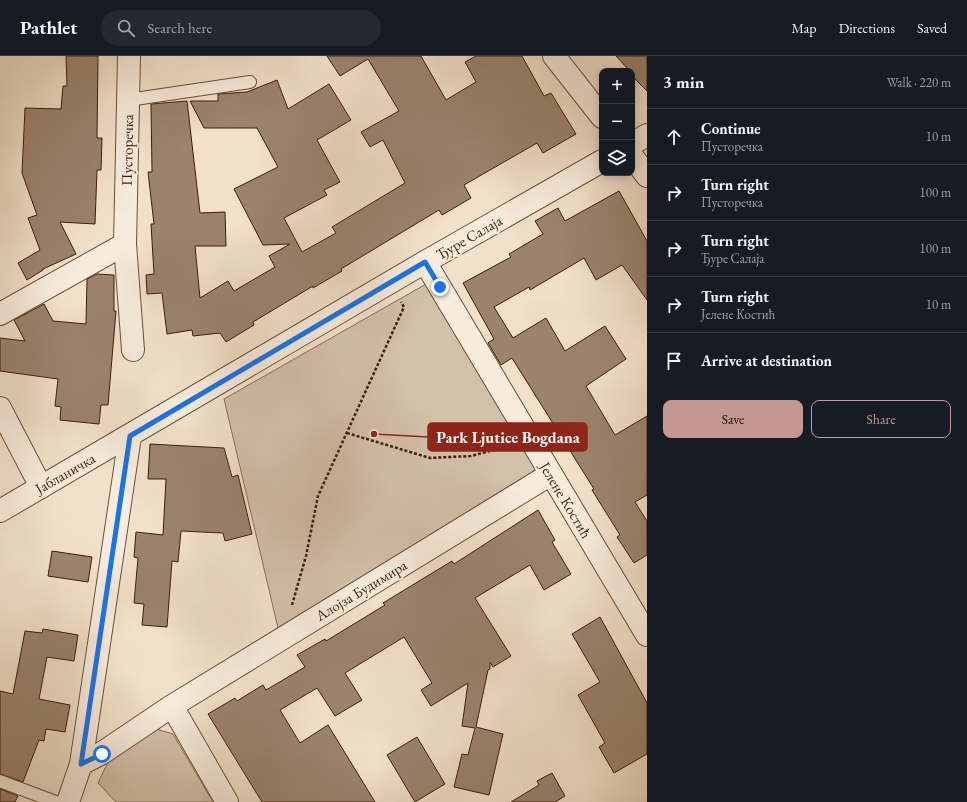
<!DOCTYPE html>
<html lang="en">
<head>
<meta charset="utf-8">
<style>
  :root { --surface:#171b24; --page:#242831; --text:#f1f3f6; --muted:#9ea1a6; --line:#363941; --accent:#c59692 }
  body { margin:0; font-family:"EB Garamond",serif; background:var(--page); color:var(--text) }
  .controls { position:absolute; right:12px; top:12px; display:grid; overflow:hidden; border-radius:8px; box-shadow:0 2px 10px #0003 }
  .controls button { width:36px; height:36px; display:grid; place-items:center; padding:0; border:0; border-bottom:1px solid var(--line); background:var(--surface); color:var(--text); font:20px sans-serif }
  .stop { position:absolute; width:12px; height:12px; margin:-9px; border:3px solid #1a73e8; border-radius:50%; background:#fff }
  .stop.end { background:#1a73e8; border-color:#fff; box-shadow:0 1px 4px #0008 }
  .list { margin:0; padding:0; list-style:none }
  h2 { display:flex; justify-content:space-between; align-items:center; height:52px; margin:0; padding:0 16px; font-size:17px }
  h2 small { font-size:13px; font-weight:400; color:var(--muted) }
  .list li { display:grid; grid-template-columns:26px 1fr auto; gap:12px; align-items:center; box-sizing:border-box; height:56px; padding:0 16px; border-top:1px solid var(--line) }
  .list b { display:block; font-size:15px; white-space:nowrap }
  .list p { margin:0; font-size:13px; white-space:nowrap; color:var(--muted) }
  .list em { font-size:13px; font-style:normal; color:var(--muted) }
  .actions { display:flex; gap:8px; padding:12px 16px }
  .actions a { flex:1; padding:9px 0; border:1px solid var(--accent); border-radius:8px; text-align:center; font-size:14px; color:var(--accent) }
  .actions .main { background:var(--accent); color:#111 }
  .icon { flex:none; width:22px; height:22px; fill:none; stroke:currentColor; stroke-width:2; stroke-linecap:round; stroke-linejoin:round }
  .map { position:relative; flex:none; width:647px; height:746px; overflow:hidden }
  header { display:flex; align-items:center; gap:24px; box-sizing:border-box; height:56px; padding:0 20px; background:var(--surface); border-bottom:1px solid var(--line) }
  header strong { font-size:19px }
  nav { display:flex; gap:22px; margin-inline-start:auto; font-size:14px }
  .search { width:280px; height:36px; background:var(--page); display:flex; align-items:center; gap:10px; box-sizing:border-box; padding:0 14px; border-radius:22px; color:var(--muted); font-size:15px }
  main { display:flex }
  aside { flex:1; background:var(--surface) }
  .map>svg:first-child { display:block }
</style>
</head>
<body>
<header>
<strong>Pathlet</strong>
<div class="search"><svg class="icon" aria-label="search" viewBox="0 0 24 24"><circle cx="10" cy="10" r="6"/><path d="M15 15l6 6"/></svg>Search here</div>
<nav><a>Map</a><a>Directions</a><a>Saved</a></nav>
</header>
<main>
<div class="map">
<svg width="647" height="746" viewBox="0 0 647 746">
  <rect width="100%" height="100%" fill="#f2e1ca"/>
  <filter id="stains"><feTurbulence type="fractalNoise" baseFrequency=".005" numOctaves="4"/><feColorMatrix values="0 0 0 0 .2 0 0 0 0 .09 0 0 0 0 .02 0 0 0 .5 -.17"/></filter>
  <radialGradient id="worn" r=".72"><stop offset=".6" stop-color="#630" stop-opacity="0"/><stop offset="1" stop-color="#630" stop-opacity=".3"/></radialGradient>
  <path fill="#d3c0a9" stroke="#886f5a" d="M 426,228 L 537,413 L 278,572 L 224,343 Z
    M 153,672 L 173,678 L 213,746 L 116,746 L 98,727 L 111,700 Z"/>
  <path fill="#9b836e" stroke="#3c1e0a" d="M 66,0 L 98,0 L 97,82 L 102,82 L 101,114 L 97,114 L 95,168 L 60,166 L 76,198 L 43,213 L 43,214 L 27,224 L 18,207 L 40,194 L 28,162 L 37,159 L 22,117 L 25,52 L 61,53 L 63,30 L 67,30 Z
    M 327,0 L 421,0 L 446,44 L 476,26 L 465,6 L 476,0 L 522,0 L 544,40 L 551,37 L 576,78 L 543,97 L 537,87 L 464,129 L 471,142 L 442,159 L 439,154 L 341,213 L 342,215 L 313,232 L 313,230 L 253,266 L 254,269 L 226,286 L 220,277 L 193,280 L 192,274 L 167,278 L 162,237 L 147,238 L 146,219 L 154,218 L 151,168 L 154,168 L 148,116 L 152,116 L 151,48 L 187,45 L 200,157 L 225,156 L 226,190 L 195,190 L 200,242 L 228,225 L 234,235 L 275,211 L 269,200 L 290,188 L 263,189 L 234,133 L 278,111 L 257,72 L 204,72 L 190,45 L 218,45 L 218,38 L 247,36 L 277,24 L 288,53 L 329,28 L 351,64 L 317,84 L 340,126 L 324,134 L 327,139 L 284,162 L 302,196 L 336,177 L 332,171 L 405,127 L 383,84 L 370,91 L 361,76 L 399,55 L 368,3 L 340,20 Z
    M 616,0 L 647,0 L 647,35 L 632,20 L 632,15 L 627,15 L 625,14 L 627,12 Z
    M 619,135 L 647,185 L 647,244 L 622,209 L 596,224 L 584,202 L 530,234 L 529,231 L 494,251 L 513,282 L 546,262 L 565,295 L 605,270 L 626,303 L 586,330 L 615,379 L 647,360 L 647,439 L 635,446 L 647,465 L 647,499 L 634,507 L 617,481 L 620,479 L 592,434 L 594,433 L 512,302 L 501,309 L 488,287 L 494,283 L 463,227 L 511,201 L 509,198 L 543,178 L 535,165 L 558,152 L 565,165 Z
    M 97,218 L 114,219 L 114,255 L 116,255 L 108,349 L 101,349 L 99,368 L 60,364 L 61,351 L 55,350 L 58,323 L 0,315 L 0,282 L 25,285 L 14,264 L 44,248 L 53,265 L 86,268 L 87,223 Z
    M 150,388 L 224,392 L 232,421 L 238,419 L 252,478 L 225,485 L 223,477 L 181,475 L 178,506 L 172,505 L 167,571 L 142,569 L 144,548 L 134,547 L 138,502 L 134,501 L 136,476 L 163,479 L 166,423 L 148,423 Z
    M 538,454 L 555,484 L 552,486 L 571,518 L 544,534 L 530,509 L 475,542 L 511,600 L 493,611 L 490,606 L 490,613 L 488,614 L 476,671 L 503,678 L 489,739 L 454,731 L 462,698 L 468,699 L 475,672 L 462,670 L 468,627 L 431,650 L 421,634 L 432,627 L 404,581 L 345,617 L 362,644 L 335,660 L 317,632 L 280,654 L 300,687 L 328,669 L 375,746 L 262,746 L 208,658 L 235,642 L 237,645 L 263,629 L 266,634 L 305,611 L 297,599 L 325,583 L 326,585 L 385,549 L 383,547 L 452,505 L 454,508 Z
    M 52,495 L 92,501 L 88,526 L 48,520 Z
    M 600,561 L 647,647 L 647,698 L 614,717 L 599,691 L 605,687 L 578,639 L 600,626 L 572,578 Z
    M 43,573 L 78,579 L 74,605 L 47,601 L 39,643 L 70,649 L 65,676 L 46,673 L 44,685 L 39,684 L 23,726 L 0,718 L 0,635 L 13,638 L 25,575 L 42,577 Z
    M 417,681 L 445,728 L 415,746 L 387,699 Z
    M 552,717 L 565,740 L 555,746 L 511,746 L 539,729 L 537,725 Z
    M 0,733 L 18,740 L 15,746 L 0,746 Z"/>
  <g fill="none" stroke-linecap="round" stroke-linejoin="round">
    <defs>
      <path id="service" d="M 128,44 L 250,26
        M 0,725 L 56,746"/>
      <path id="minor" d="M 125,188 L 133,294
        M 425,206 L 647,579
        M 0,258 L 125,188 L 129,0
        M 0,352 L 41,431
        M 172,650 L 227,746
        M 81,708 L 130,380
        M 68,746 L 81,708 L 102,697 L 172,650 L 551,418"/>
      <path id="tertiary" d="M 554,0 L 602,61
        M 632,88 L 647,79
        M 632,100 L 647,120
        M 0,455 L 425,206 L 602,105"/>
    </defs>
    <use href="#service" stroke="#6a4f3a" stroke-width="14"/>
    <use href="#minor" stroke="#6a4f3a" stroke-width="24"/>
    <use href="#tertiary" stroke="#6a4f3a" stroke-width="24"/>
    <path stroke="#3c1e0a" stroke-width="2.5" stroke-dasharray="3 2" stroke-linecap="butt" d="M 347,377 L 430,402 L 471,400 L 509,390
      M 292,549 L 306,500 L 318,440 L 404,251 L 401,246"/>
    <use href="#service" stroke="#f7ecdd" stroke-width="12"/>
    <use href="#minor" stroke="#f7ecdd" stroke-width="22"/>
    <use href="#tertiary" stroke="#f7ecdd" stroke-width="22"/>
  </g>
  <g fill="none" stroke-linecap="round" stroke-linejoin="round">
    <path stroke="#1a73e8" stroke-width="5" d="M 102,698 L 81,708 L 130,380 L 425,206 L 440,231"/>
  </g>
  <g text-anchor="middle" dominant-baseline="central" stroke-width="4" stroke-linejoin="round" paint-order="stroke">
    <g font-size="15" fill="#3c1e0a" stroke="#f7ecdd">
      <text transform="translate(127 94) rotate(-89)">Пусторечка</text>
      <text transform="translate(469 181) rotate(-30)">Ђуре Салаја</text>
      <text transform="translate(65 417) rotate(-30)">Јабланичка</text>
      <text transform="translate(566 444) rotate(59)">Јелене Костић</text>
      <text transform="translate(361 534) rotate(-31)">Алојза Будимира</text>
    </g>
  </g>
  <path fill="none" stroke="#8f2418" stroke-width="1.5" d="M374 378L428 381"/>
  <circle fill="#8f2418" stroke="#f7ecdd" stroke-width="1.5" cx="374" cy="378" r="4"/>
  <rect fill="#8f2418" stroke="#8f2418" stroke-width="1.5" x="428" y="367" width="159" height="28" rx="4"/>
  <g font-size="16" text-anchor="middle" font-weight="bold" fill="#fff">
    <text x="508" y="387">Park Ljutice Bogdana</text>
  </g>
  <rect width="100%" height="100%" filter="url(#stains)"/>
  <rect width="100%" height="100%" fill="url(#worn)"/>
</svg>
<div class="controls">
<button>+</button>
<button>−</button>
<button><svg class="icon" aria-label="layers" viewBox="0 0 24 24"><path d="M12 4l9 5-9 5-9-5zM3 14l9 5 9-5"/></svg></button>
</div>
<div class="stop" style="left:102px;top:698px"></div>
<div class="stop end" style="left:440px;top:231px"></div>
</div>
<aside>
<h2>3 min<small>Walk · 220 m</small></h2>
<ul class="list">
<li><svg class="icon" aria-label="ahead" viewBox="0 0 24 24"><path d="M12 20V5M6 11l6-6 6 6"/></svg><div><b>Continue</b><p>Пусторечка</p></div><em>10 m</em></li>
<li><svg class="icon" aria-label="right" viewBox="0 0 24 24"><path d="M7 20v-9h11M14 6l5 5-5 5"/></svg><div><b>Turn right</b><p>Пусторечка</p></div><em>100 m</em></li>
<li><svg class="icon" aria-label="right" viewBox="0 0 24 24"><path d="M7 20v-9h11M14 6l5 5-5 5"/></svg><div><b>Turn right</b><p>Ђуре Салаја</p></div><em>100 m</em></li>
<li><svg class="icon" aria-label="right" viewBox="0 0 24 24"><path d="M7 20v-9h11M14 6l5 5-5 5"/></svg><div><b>Turn right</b><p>Јелене Костић</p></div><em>10 m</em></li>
<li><svg class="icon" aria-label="arrive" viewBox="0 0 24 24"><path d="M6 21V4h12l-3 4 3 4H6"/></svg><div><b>Arrive at destination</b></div></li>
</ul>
<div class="actions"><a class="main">Save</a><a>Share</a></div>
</aside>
</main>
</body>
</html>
